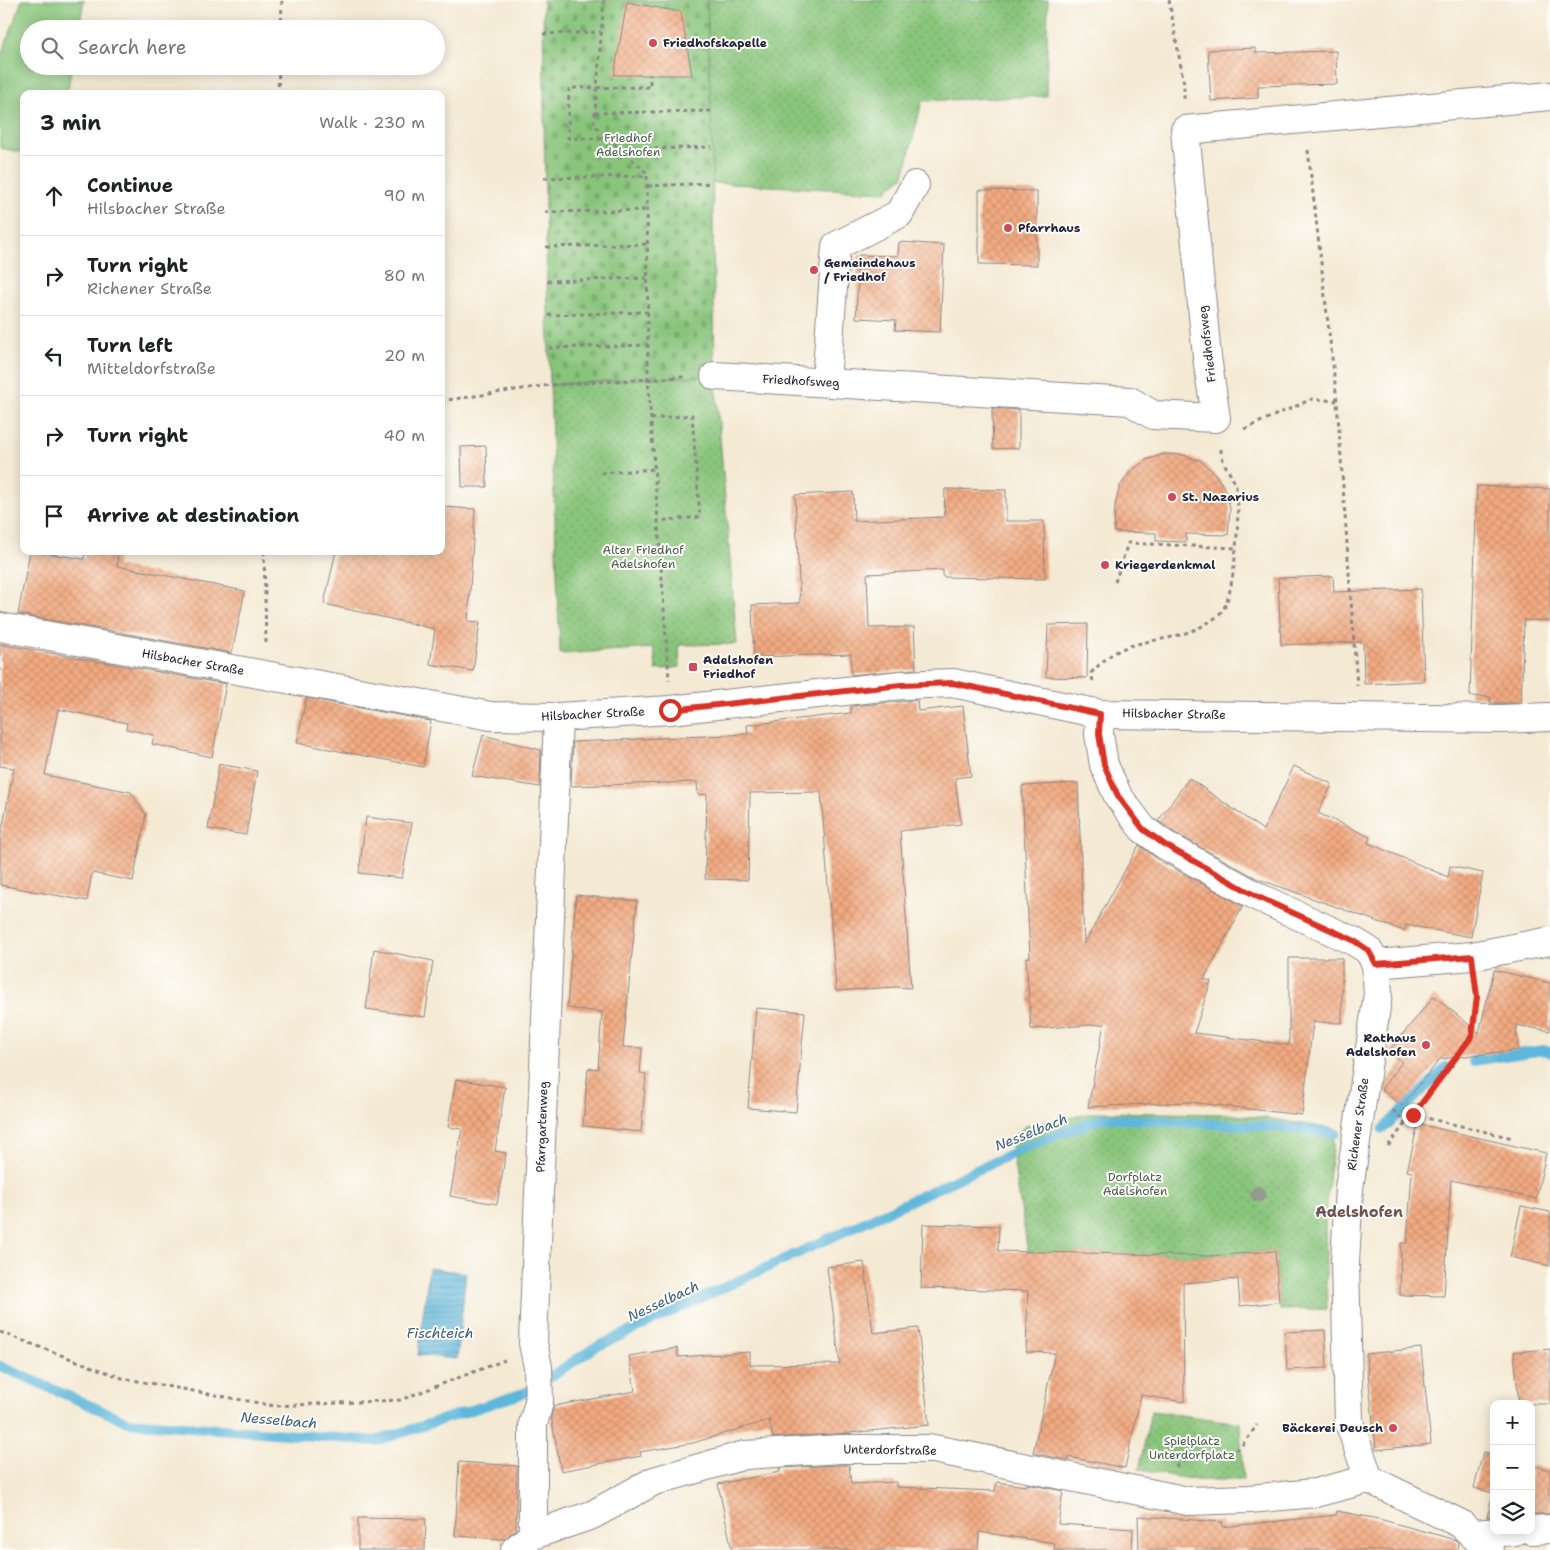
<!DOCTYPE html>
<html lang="en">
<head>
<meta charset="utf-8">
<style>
  :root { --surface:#fff; --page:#f2f2f2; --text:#202124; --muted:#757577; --line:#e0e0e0 }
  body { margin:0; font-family:"Shantell Sans",sans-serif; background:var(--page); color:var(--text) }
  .controls { position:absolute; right:15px; bottom:15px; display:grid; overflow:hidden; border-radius:10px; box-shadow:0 2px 12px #0003 }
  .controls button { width:45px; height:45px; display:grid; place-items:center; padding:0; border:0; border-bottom:1px solid var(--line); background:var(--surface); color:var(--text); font:25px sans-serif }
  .stop { position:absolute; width:15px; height:15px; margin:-11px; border:4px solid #d93025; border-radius:50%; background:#fff }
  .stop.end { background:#d93025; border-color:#fff; box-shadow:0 1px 5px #0008 }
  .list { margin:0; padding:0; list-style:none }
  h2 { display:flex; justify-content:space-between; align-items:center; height:65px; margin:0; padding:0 20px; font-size:21px }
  h2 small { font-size:16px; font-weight:400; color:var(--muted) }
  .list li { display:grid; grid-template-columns:32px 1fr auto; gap:15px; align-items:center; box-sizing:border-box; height:80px; padding:0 20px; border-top:1px solid var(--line) }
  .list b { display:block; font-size:19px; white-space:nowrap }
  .list p { margin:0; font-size:16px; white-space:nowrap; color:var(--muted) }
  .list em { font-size:16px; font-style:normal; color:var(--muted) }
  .icon { flex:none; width:28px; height:28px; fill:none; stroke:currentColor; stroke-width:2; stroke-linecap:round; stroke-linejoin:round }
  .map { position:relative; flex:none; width:1550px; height:1550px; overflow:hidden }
  .search { position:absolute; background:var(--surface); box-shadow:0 2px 12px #0003; left:20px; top:20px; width:425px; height:55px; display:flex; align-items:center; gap:12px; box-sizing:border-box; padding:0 18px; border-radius:28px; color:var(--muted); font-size:19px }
  .panel { position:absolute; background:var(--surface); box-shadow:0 2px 12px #0003; left:20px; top:90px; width:425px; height:465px; border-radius:10px }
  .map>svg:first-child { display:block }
</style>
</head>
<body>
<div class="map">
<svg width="1550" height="1550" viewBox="0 0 1550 1550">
  <defs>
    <pattern id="grass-dots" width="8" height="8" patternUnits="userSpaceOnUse" patternTransform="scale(1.25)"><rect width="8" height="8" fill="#88c47a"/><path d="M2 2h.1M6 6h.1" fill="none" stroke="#75a86a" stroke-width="1.8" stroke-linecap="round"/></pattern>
    <pattern id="cemetery-stones" width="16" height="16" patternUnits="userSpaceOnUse" patternTransform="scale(1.25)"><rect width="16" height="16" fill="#88c47a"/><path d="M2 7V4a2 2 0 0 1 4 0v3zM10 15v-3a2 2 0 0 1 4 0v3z" fill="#75a86a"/></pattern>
    <pattern id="water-rules" width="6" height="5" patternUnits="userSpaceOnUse" patternTransform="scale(1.25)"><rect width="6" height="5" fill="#5db6db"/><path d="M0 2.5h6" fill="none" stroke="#4c94b3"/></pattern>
    <pattern id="building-cross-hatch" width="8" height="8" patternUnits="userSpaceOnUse" patternTransform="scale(1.25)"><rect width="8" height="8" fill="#f2aa81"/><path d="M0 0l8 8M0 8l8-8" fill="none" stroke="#cf9270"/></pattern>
  </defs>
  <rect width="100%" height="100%" fill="#fdfcf7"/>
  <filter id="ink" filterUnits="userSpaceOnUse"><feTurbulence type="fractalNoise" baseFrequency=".02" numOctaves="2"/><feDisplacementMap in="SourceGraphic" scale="10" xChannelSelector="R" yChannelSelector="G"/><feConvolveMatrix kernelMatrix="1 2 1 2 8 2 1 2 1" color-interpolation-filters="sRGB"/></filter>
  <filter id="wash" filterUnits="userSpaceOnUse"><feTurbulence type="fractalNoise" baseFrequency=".0096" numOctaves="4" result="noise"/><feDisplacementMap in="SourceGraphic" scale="20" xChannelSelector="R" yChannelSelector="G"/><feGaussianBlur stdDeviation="1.12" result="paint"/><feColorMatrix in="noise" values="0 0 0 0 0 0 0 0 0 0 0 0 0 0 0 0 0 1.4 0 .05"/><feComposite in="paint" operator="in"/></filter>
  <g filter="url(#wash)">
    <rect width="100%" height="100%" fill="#f4e9d3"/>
    <path fill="url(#grass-dots)" stroke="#55735a" d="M 707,0 L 1048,0 L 1046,96 L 922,101 L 904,176 L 885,192 L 712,183 Z
      M 715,376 L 737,644 L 679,645 L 680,667 L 656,670 L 654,648 L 560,654 L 550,385 L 648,378 Z
      M 1098,1112 L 1226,1114 L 1265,1118 L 1335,1129 L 1325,1215 L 1327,1309 L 1280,1310 L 1275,1251 L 1205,1256 L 1028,1252 L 1010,1139 L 1026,1126 Z
      M 1151,1411 L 1240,1423 L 1243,1480 L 1196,1480 L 1139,1470 Z"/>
    <path fill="url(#cemetery-stones)" stroke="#55735a" d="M 543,0 L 707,0 L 712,147 L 715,376 L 648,378 L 550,385 L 545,212 Z"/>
    <path fill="#88c47a" stroke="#55735a" d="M 22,0 L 84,0 L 79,29 L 29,29 L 29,66 L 72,66 L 67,94 L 24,94 L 24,153 L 0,148 L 0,59 Z"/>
    <path fill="url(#water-rules)" stroke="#406c8b" d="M 429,1268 L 466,1273 L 457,1359 L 418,1355 Z"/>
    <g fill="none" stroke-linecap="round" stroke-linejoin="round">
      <path stroke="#5db6db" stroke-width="10" d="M 1473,1061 L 1543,1050 L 1550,1052
        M 1383,1129 L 1446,1067
        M 0,1366 L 128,1422 L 376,1441 L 527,1392 L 594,1348 L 1028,1146 L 1102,1118 L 1277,1127 L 1335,1133"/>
    </g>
    <g id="blocks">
      <path fill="url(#building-cross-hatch)" d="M 627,2 L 681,12 L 692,75 L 614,75 Z
        M 1255,48 L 1256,53 L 1336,51 L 1337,84 L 1258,86 L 1258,98 L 1211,101 L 1208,50 Z
        M 979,190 L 1037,191 L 1037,265 L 979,264 Z
        M 899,242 L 944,245 L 940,332 L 895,330 L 896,320 L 856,318 L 859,255 L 898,256 Z
        M 992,408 L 1019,410 L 1019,448 L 993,449 Z
        M 486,446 L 487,487 L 462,487 L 461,447 Z
        M 1164,454 L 1183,455 L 1201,461 L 1215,474 L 1226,490 L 1230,508 L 1228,535 L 1186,534 L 1186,542 L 1156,541 L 1156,533 L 1114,532 L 1115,505 L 1120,486 L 1131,471 L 1146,460 Z
        M 1477,486 L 1550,489 L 1550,621 L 1524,620 L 1521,703 L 1490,703 L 1491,697 L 1470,696 Z
        M 945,489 L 1006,490 L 1006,521 L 1044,521 L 1045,579 L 943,577 L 943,570 L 867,574 L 869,628 L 914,627 L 916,669 L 851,675 L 851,654 L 754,657 L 752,605 L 800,603 L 795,495 L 853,492 L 854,521 L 944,517 Z
        M 441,507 L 475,509 L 468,621 L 480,622 L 473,671 L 430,664 L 435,629 L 324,604 L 336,551 L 441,551 Z
        M 30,551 L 84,559 L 85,551 L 118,551 L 117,566 L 245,591 L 232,653 L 18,614 Z
        M 1333,576 L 1334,592 L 1421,589 L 1424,681 L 1364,684 L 1363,642 L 1281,645 L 1278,578 Z
        M 1088,624 L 1087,678 L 1046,677 L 1048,625 Z
        M 0,644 L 226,684 L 212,757 L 152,744 L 154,735 L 126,729 L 127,723 L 58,709 L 45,775 L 131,792 L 146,815 L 133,881 L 92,873 L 87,901 L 0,885 L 0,840 L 14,768 L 0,766 Z
        M 306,698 L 431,721 L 423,767 L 297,743 Z
        M 917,700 L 918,711 L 963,706 L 971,776 L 955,778 L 961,824 L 900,831 L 911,988 L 895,987 L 836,991 L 821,792 L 750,793 L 748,880 L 705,879 L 707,794 L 698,795 L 697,782 L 571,786 L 573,742 L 748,734 L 747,725 L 851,713 L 851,706 Z
        M 483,735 L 541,750 L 540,787 L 472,776 Z
        M 219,764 L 257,771 L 246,835 L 208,829 Z
        M 1294,766 L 1332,784 L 1318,813 L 1370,837 L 1368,843 L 1448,877 L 1450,866 L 1483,873 L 1471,937 L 1406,925 L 1404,931 L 1258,879 L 1173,832 L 1158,821 L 1189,778 L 1263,830 Z
        M 1078,783 L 1084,944 L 1139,845 L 1157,859 L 1243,906 L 1204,979 L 1211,981 L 1194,1033 L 1289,1045 L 1289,958 L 1342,958 L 1342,1023 L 1313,1022 L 1302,1115 L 1188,1102 L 1088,1107 L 1104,1024 L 1031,1029 L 1026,958 L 1030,957 L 1022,786 Z
        M 366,817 L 412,823 L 402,878 L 359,873 Z
        M 576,895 L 637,901 L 623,1047 L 642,1048 L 640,1073 L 646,1074 L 641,1132 L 583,1126 L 588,1068 L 598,1069 L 602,1012 L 567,1008 Z
        M 374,949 L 433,961 L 425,1017 L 366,1009 Z
        M 1494,970 L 1550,983 L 1550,1031 L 1516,1025 L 1518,1050 L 1440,1059 L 1402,1106 L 1381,1089 L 1402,1062 L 1389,1051 L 1434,996 L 1479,1033 Z
        M 756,1008 L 805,1012 L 796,1112 L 748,1108 Z
        M 456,1079 L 505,1087 L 495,1151 L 506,1153 L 497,1204 L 450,1196 L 462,1129 L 448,1127 Z
        M 1418,1124 L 1546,1153 L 1536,1199 L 1451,1180 L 1444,1296 L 1400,1295 L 1401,1243 L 1407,1243 L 1412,1172 L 1407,1171 Z
        M 1521,1206 L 1550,1212 L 1550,1266 L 1510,1257 Z
        M 923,1224 L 999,1226 L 998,1251 L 1208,1256 L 1275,1251 L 1279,1302 L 1240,1306 L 1238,1279 L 1183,1283 L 1184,1402 L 1141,1395 L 1125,1468 L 1069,1457 L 1068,1460 L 1033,1453 L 1055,1353 L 1026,1352 L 1028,1291 L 921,1288 Z
        M 864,1262 L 873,1333 L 918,1328 L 929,1425 L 850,1433 L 773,1438 L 769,1420 L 693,1443 L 640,1452 L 641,1456 L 561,1471 L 551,1416 L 554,1406 L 635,1391 L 629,1356 L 677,1348 L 678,1357 L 750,1352 L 750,1365 L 840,1364 L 827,1267 Z
        M 1325,1330 L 1327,1368 L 1287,1370 L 1285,1332 Z
        M 1421,1348 L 1431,1444 L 1376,1450 L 1366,1354 Z
        M 1550,1349 L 1550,1404 L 1519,1404 L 1514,1352 Z
        M 1483,1452 L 1494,1454 L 1494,1517 L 1487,1517 L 1493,1493 L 1474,1488 Z
        M 459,1462 L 517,1466 L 516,1529 L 504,1539 L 455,1536 Z
        M 840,1465 L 849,1465 L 851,1484 L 896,1482 L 896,1487 L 995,1491 L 997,1482 L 1026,1486 L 1027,1484 L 1063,1491 L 1058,1524 L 1133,1529 L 1132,1550 L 1054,1550 L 1055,1543 L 979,1532 L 978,1550 L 732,1550 L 718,1484 L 780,1472 L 779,1468 Z
        M 1531,1465 L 1550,1470 L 1550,1514 L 1531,1514 Z
        M 1337,1511 L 1379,1519 L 1456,1540 L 1458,1543 L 1457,1550 L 1139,1550 L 1138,1516 L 1223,1522 L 1222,1527 L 1336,1515 Z
        M 358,1518 L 426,1519 L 425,1550 L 358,1550 Z"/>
    </g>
  </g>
  <g filter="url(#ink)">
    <use href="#blocks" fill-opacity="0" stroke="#8b8687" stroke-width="1"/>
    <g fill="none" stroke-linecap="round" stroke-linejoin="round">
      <defs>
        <path id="minor" d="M 715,376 L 1130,401 L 1153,415 L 1216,418 L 1207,357 L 1185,130 L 1550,96
          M 826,382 L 836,246 L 899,214 L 915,185
          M 1100,714 L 1099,734 L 1104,765 L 1118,796 L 1143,829 L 1165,845 L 1258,897 L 1353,941 L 1368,950 L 1376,964 L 1378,994 L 1349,1188 L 1345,1263 L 1349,1422 L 1369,1479 L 1461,1524 L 1489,1550
          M 1376,964 L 1472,956 L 1550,941
          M 1531,1530 L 1550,1529
          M 1472,1534 L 1515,1531
          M 533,1535 L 533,1424 L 539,1402 L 538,1367 L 533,1343 L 558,717
          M 515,1550 L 533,1535 L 592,1515 L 654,1481 L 745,1455 L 840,1449 L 934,1449 L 1188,1501 L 1249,1499 L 1315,1493 L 1369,1479"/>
        <path id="major" d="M 0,627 L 491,716 L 558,717 L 670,710 L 901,685 L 953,683 L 1100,714 L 1500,719 L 1550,717"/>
      </defs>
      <use href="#minor" stroke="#8b8687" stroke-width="30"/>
      <use href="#major" stroke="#8b8687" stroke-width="30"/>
      <path stroke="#8b8687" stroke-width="3" stroke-dasharray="4 4" stroke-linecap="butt" d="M 604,0 L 594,125 L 647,173 L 648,378 L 669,680
        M 1169,0 L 1184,84 L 1184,100
        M 281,29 L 282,0
        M 543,34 L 601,32
        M 278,94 L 279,66
        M 595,113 L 711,111
        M 610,139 L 568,138 L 569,88 L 650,87 L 650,75
        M 622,150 L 712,147
        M 1308,150 L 1337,401 L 1357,686
        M 544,178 L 647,176
        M 648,186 L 712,183
        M 545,212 L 648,210
        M 546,247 L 647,244
        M 547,281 L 648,278
        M 548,315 L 648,312
        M 549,348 L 648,345
        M 441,401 L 550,385 L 684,377
        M 651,419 L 692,415 L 700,517 L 657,521
        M 1244,429 L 1312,399 L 1337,401
        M 601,473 L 654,469
        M 264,551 L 266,643
        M 1115,582 L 1128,543 L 1236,548
        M 1093,681 L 1091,673 C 1119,643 1133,645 1172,637 C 1188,633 1211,625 1222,611 C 1235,596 1241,507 1236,487 C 1232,473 1221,464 1221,449
        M 1393,1110 L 1406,1124
        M 1413,1115 L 1513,1138
        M 1388,1146 L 1472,1036 L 1477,997 L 1476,987
        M 0,1332 L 122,1378 L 275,1406 L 400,1400 L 505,1360
        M 1176,1467 C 1186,1452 1211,1458 1227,1454 C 1241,1451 1249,1436 1257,1425"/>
      <use href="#minor" stroke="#fff" stroke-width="28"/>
      <use href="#major" stroke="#fff" stroke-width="28"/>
    </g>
    <circle fill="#949b8c" cx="1258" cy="1194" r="8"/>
  </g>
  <g fill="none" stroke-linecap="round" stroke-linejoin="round" filter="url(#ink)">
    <path stroke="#d93025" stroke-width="6" d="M 670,710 L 901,685 L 953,683 L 1100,714 L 1099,734 L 1104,765 L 1118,796 L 1143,829 L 1165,845 L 1258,897 L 1353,940 L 1368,950 L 1376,964 L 1472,956 L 1477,997 L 1472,1036 L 1413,1115"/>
  </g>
  <g fill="#d1495b" stroke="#fdfcf7" stroke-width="2">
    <circle cx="653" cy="43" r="5"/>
    <circle cx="1008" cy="228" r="5"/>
    <circle cx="814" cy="270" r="5"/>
    <circle cx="1172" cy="497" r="5"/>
    <circle cx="1105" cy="565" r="5"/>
    <rect x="688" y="662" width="10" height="10" rx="2.5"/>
    <circle cx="1426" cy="1045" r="5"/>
    <circle cx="1393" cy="1428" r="5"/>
  </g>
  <g text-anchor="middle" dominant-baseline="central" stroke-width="4" stroke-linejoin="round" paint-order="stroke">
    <g font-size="12" font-weight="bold" fill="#22223b" stroke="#fdfcf7" text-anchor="start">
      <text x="663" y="43">Friedhofskapelle</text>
      <text x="1018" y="228">Pfarrhaus</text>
      <text x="824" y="263">Gemeindehaus<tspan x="824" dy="14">/ Friedhof</tspan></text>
      <text x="1182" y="497">St. Nazarius</text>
      <text x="1115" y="565">Kriegerdenkmal</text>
      <text x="703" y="660">Adelshofen<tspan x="703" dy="14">Friedhof</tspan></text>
      <text x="1416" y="1038" text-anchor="end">Rathaus<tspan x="1416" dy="14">Adelshofen</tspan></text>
      <text x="1383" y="1428" text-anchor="end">Bäckerei Deusch</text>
    </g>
    <g font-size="12" fill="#465b51" stroke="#fdfcf7">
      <text x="628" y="138">Friedhof<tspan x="628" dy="14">Adelshofen</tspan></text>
      <text x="643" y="550">Alter Friedhof<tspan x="643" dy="14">Adelshofen</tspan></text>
      <text x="1135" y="1177">Dorfplatz<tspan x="1135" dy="14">Adelshofen</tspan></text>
      <text x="1192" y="1441">Spielplatz<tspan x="1192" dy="14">Unterdorfplatz</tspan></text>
    </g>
    <g font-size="12" fill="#22223b" stroke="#fdfcf7">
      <text transform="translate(1207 344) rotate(-97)">Friedhofsweg</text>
      <text transform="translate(801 381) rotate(3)">Friedhofsweg</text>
      <text transform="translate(193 662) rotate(10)">Hilsbacher Straße</text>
      <text transform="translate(593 714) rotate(-3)">Hilsbacher Straße</text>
      <text transform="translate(1174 714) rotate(1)">Hilsbacher Straße</text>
      <text transform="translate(1358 1124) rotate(-82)">Richener Straße</text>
      <text transform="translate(542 1127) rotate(-88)">Pfarrgartenweg</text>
      <text transform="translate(890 1450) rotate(1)">Unterdorfstraße</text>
    </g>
    <g font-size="14" font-style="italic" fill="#3a5d7b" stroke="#fdfcf7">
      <text transform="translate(1031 1132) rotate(-22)">Nesselbach</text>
      <text transform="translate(663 1301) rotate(-25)">Nesselbach</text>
      <text x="440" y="1333">Fischteich</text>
      <text transform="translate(279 1420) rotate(5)">Nesselbach</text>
    </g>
    <g font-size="15" font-weight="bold" fill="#6b5254" stroke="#fdfcf7">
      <text x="1359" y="1212">Adelshofen</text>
    </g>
  </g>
</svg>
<div class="controls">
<button>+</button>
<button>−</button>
<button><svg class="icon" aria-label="layers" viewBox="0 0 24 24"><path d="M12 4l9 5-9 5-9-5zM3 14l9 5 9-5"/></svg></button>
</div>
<div class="stop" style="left:670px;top:710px"></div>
<div class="stop end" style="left:1413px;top:1115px"></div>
<div class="search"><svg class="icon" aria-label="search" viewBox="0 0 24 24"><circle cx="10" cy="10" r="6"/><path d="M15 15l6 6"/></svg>Search here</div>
<section class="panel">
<h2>3 min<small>Walk · 230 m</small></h2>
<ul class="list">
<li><svg class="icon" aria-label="ahead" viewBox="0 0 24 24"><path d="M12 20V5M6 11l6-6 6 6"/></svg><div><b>Continue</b><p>Hilsbacher Straße</p></div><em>90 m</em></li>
<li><svg class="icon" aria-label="right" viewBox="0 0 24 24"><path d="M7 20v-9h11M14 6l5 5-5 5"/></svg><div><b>Turn right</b><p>Richener Straße</p></div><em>80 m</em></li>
<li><svg class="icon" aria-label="left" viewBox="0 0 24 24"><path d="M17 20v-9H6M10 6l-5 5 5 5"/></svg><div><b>Turn left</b><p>Mitteldorfstraße</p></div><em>20 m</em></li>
<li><svg class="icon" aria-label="right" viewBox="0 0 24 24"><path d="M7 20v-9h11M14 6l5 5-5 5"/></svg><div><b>Turn right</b></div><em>40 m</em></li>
<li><svg class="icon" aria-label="arrive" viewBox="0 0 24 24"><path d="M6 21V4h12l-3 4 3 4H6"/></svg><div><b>Arrive at destination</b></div></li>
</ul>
</section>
</div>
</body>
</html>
